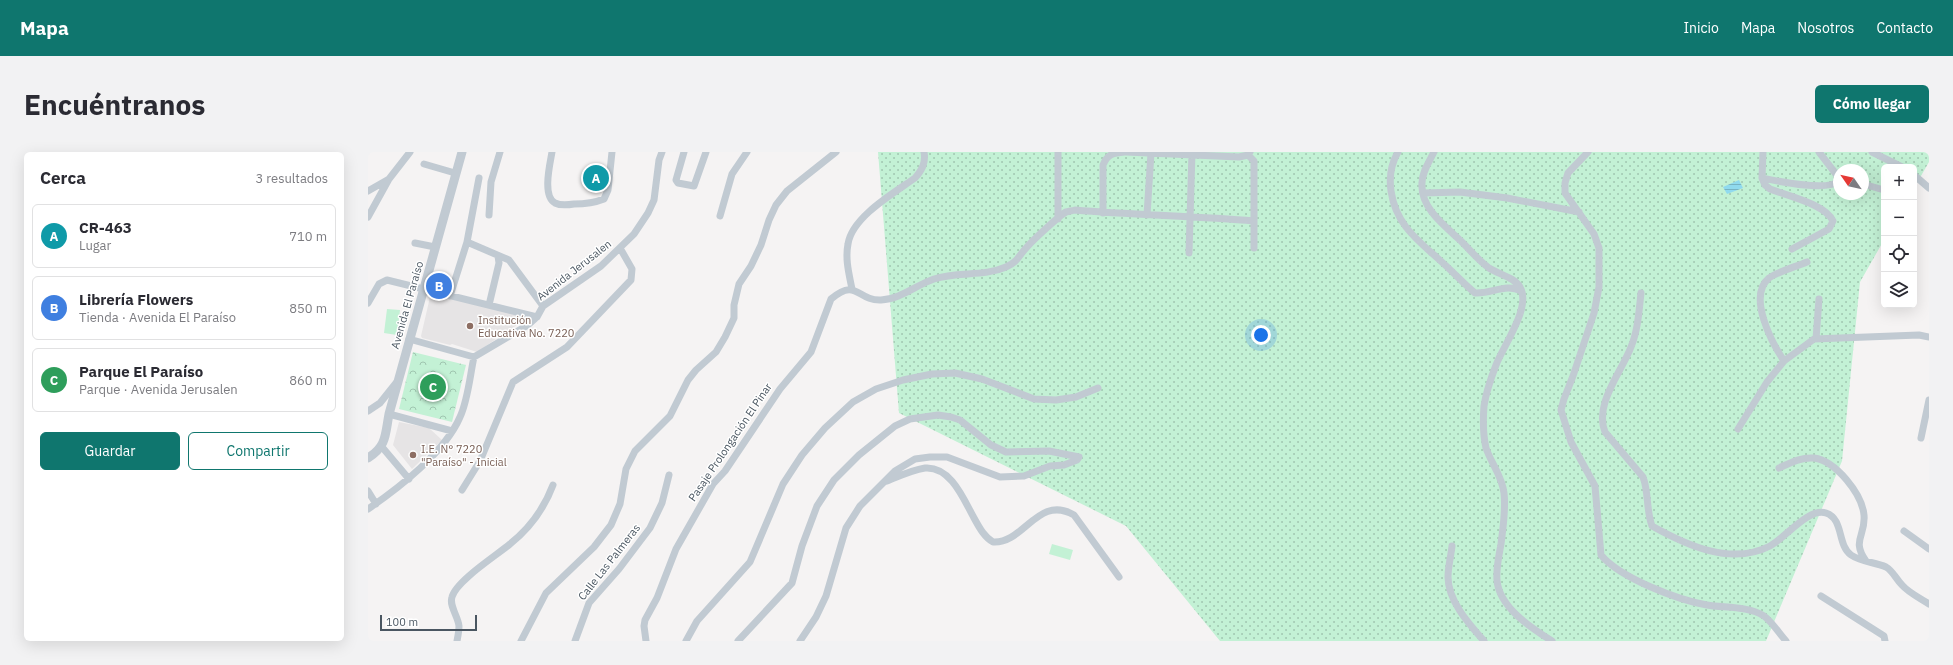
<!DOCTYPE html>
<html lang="es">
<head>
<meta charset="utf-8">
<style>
  :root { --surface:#fff; --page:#f2f2f3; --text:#2b2b33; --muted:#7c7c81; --line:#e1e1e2; --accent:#0f766e }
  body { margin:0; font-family:"IBM Plex Sans",sans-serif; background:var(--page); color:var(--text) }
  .controls { position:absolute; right:12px; top:12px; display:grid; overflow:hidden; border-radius:6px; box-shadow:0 4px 16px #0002 }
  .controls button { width:36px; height:36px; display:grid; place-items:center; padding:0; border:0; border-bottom:1px solid var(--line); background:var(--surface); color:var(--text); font:20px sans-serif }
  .compass { position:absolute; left:1465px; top:12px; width:36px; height:36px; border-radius:50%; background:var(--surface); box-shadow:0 4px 16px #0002; rotate:304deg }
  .scale { position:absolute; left:12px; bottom:10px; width:97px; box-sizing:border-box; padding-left:4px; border:2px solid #4a5661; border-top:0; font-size:11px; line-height:14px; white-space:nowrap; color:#4a5661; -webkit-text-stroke:3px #fff; paint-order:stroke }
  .you { position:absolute; left:893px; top:183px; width:14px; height:14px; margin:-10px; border:3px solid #fff; border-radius:50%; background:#1a73e8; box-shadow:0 0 0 6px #1a73e833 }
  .badge { display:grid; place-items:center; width:26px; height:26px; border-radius:50%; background:var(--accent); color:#fff; font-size:13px; font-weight:700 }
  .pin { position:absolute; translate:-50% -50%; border:2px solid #fff; box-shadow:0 1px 4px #0006 }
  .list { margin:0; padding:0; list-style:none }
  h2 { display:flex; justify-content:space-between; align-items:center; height:52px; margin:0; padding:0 16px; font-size:17px }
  h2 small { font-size:13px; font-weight:400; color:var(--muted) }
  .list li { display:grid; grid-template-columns:26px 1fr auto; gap:12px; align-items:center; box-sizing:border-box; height:64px; margin:0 8px 8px; padding:0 8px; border:1px solid var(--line); border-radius:6px }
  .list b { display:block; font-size:15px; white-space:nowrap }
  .list p { margin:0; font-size:13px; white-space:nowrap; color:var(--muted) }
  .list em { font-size:13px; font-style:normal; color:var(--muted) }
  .actions { display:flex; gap:8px; padding:12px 16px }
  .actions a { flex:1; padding:9px 0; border:1px solid var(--accent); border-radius:6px; text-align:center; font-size:14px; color:var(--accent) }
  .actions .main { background:var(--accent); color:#fff }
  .icon { flex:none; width:22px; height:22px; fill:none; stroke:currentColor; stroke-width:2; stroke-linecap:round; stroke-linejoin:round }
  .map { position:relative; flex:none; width:1561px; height:489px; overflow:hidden; border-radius:6px }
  header { display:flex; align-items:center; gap:24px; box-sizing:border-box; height:56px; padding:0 20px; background:var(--accent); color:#fff }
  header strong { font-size:19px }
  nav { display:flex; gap:22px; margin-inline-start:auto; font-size:14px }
  .intro { display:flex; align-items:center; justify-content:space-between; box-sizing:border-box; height:96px; padding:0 24px }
  h1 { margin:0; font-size:28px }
  .button { padding:10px 18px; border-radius:6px; background:var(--accent); color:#fff; font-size:14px; font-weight:700 }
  main { display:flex; gap:24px; padding:0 24px }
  aside { flex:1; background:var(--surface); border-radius:6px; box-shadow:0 4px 16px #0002 }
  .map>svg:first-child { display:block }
</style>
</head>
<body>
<header>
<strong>Mapa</strong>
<nav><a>Inicio</a><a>Mapa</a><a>Nosotros</a><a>Contacto</a></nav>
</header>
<div class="intro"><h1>Encuéntranos</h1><a class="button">Cómo llegar</a></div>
<main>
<aside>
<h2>Cerca<small>3 resultados</small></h2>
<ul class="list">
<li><span class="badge" style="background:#0f9aa8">A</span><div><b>CR-463</b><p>Lugar</p></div><em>710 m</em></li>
<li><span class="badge" style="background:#3f7fe0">B</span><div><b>Librería Flowers</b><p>Tienda · Avenida El Paraíso</p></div><em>850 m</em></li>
<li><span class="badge" style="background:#2e9e5b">C</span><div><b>Parque El Paraíso</b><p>Parque · Avenida Jerusalen</p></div><em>860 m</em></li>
</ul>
<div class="actions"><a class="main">Guardar</a><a>Compartir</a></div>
</aside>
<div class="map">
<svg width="1561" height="489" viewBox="0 0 1561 489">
  <defs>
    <pattern id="grass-dots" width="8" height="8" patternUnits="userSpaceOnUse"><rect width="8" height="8" fill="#c3f1d5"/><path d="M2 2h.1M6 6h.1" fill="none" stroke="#a0c6b0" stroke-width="1.8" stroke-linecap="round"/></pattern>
    <pattern id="park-crowns" width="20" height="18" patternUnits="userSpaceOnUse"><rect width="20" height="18" fill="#c3f1d5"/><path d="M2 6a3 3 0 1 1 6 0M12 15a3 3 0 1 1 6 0" fill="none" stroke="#a0c6b0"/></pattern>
    <pattern id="water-rules" width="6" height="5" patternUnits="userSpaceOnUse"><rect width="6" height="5" fill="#90daee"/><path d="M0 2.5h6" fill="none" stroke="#78b4c4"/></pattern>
  </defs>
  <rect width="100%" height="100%" fill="#f5f3f3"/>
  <path fill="#e6e4e5" d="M 65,141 L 162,164 L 109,200 L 84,192 L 82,193 L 54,186 L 53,184 L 62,145 Z
    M 31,270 L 61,276 L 74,288 L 44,317 L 25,293 Z"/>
  <path fill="url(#grass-dots)" fill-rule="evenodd" d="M 510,0 L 1561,0 L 1561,10 L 1546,36 L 1546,15 L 1516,15 L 1516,88 L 1492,130 L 1474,309 L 1398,489 L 852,489 L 758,374 L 531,261 ZM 1471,18 L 1495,18 L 1495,42 L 1471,42 Z"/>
  <path fill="url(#park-crowns)" d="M 45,200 L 98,213 L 84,270 L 31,257 Z"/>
  <path fill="#c3f1d5" d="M 19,157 L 32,158 L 29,183 L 16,181 Z
    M 684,392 L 705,398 L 702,408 L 681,402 Z"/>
  <path fill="url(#water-rules)" d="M 1371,28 L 1375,36 L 1359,42 L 1355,35 Z"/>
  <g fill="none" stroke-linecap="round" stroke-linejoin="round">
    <path stroke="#c1cad2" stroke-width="7" d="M 184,0 C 182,12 174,44 187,51 C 193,54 200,53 206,52 C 217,52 226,51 236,47 L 240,38 L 244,0
      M 316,0 L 308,28 L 310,31 L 326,34 L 338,0
      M 758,0 L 871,5 L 880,3 L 882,0
      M 1030,0 C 1023,12 1021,25 1023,39 C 1028,74 1051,89 1076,112 C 1086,121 1096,132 1107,141 C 1124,142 1138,131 1153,139
      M 1066,0 C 1061,10 1054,20 1054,31 C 1052,56 1077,74 1093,89 C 1102,98 1110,108 1121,116 C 1130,122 1146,125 1152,135 C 1164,155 1135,194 1128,213 C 1123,226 1118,240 1116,254 C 1115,267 1115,283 1118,296 C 1123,311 1134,324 1136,341 C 1138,358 1135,375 1133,392 C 1131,404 1128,415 1129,428 C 1131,455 1162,475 1184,489
      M 1220,0 L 1200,21 L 1197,31 L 1197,41 L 1226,82 L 1231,96 L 1231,135 L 1226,161 L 1205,224 L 1196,247 L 1193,258 L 1203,290 L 1227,334 L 1233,403 C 1252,426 1310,448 1339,453 C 1357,456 1380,454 1396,464 C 1404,470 1411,481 1418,489
      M 1395,0 L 1394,26 C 1409,29 1459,40 1471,29
      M 1451,0 L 1471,26
      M 1504,0 L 1534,15
      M 880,3 L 886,9 L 886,96
      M 56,12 L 87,21
      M 1546,23 L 1561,36
      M 1394,26 L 1397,33 L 1402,37 C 1420,44 1457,52 1465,69 L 1461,77 L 1424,97
      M 1495,32 L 1516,38
      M 0,39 L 21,27
      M 1055,41 L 1092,40 L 1139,46 L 1211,60
      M 735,61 L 735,13 C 740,1 746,1 758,0
      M 121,63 L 123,30 L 132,0
      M 779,63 L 783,1
      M 352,64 L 364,22 L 379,0
      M 0,65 L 21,27 L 42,0
      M 690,67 L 690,0
      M 99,90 L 141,108 L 175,154
      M 47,91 L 67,95
      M 821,101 L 824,0
      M 484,137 C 481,122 477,107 480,92 C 484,65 526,41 547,26 C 554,18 558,11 556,0
      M 1273,141 C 1271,159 1270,178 1263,195 C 1253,221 1226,252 1237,280 L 1275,325 C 1281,341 1278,358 1284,374 C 1318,393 1363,414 1402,394 C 1417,386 1441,355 1458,361 C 1476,367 1469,393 1483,403 C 1493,410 1507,410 1518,415 C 1525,419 1528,427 1534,433 C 1541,441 1552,446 1561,452
      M 82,144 L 99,90 L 111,26
      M 0,151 L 11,132 L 19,128 L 169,165
      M 121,153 L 131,111 L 130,104
      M 41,187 L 106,205
      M 1448,187 L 1451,147
      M 1416,209 C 1404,191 1379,144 1401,126 C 1411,119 1427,115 1439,110
      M 0,259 L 12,251 L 28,231
      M 21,262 L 84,279
      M 1370,277 L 1399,230 L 1416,209 L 1446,187 L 1551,183 L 1561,185
      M 1553,286 L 1561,248
      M 14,295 L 41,327
      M 1411,316 C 1422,311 1433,305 1446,306 C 1468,309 1494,342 1496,363 C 1498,384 1483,388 1498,409
      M 519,329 C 531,324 544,318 557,316 C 583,314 596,348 606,366 C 611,375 616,385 625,390 C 656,392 670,342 706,363 L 751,425
      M 94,338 L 112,309 L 145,230 L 199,195 L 263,128 L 264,117 L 252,96
      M 0,339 L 8,352
      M 0,357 C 31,336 77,300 92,265 C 100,248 102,223 106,205 L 160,173 L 169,165 L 175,154 L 233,114 L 266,82 L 280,61 L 286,48 L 291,8 L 294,0
      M 1536,379 L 1561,397
      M 1084,394 C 1083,404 1080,415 1080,425 C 1080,449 1101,472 1116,489
      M 1453,444 L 1516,484 L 1517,489
      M 89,489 C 90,484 91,479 91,474 C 90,464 81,454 84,445 C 88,429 129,403 142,392 C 162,376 176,357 185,333
      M 153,489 L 178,441 L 226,395 L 243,373 L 252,352 L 258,317 L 267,299 L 302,264 L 320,228 L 328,218 L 348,200 L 357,185 L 366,166 L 366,153 L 371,132 L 383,114 L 393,93 L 401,68 L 408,53 L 419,39 L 468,0
      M 207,489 L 221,451 L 251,417 L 282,376 L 294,351 L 301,323
      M 278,489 L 276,474 L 277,468 L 289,446 L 308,397 L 345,332 L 357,319 L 412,237 L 443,200 L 463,147 C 489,125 489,149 513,148 C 533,147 548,133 566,127 C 590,119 615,125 638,115 C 650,110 651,103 659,95 C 664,89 692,63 698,60 C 700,59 704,59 707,58 C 766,63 826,64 886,69
      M 318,489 L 329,469 L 382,410 L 415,332 L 434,303 L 457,276 L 485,250 L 508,237 L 535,228 L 564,222 L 587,221 L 614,227 L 666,247 L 688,248 L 708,245 L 730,236
      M 370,489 L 424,431 L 434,394 L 449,354 L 466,328 L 491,303 L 527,274 L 542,267 L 570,263 L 583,265 L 592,268 L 623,293 L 638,300 L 681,299 L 711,305 L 709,308 L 696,313 L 682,314 L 656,324 L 632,325 L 579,305 L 562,305 L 547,307 L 527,319 L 492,354 L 478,376 L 458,444 L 448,465 L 432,489"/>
    <path stroke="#c1cad2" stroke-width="9" d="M 0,306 C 19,294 17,283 21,262 L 94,0"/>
  </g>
  <g fill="#8d6e63" stroke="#fff" stroke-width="1.5">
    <circle cx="102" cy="174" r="4"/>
    <circle cx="45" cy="303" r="4"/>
  </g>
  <g text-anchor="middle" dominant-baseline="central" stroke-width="3" stroke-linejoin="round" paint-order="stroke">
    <g font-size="11" fill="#4a5661" stroke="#fff">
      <text transform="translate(206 118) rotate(-38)">Avenida Jerusalen</text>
      <text transform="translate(39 153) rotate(-74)">Avenida El Paraíso</text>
      <text transform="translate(362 290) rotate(-56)">Pasaje Prolongación El Pinar</text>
      <text transform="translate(241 410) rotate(-52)">Calle Las Palmeras</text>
    </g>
    <g font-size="11" fill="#785e54" stroke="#fff" text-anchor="start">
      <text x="110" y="168">Institución<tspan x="110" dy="13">Educativa No. 7220</tspan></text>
      <text x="53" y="297">I.E. N° 7220<tspan x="53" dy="13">"Paraíso" - Inicial</tspan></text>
    </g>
  </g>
</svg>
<div class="controls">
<button>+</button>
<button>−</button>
<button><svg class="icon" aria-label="locate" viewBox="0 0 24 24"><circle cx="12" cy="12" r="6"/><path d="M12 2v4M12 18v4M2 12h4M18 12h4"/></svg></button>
<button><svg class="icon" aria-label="layers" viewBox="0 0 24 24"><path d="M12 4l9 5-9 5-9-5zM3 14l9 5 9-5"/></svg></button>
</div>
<svg class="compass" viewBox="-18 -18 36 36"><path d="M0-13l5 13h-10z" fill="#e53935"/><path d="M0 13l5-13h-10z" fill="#7c7c81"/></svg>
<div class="scale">100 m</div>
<div class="you"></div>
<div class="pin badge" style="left:228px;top:26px;background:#0f9aa8">A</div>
<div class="pin badge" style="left:71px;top:134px;background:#3f7fe0">B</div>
<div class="pin badge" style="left:65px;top:235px;background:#2e9e5b">C</div>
</div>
</main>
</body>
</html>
